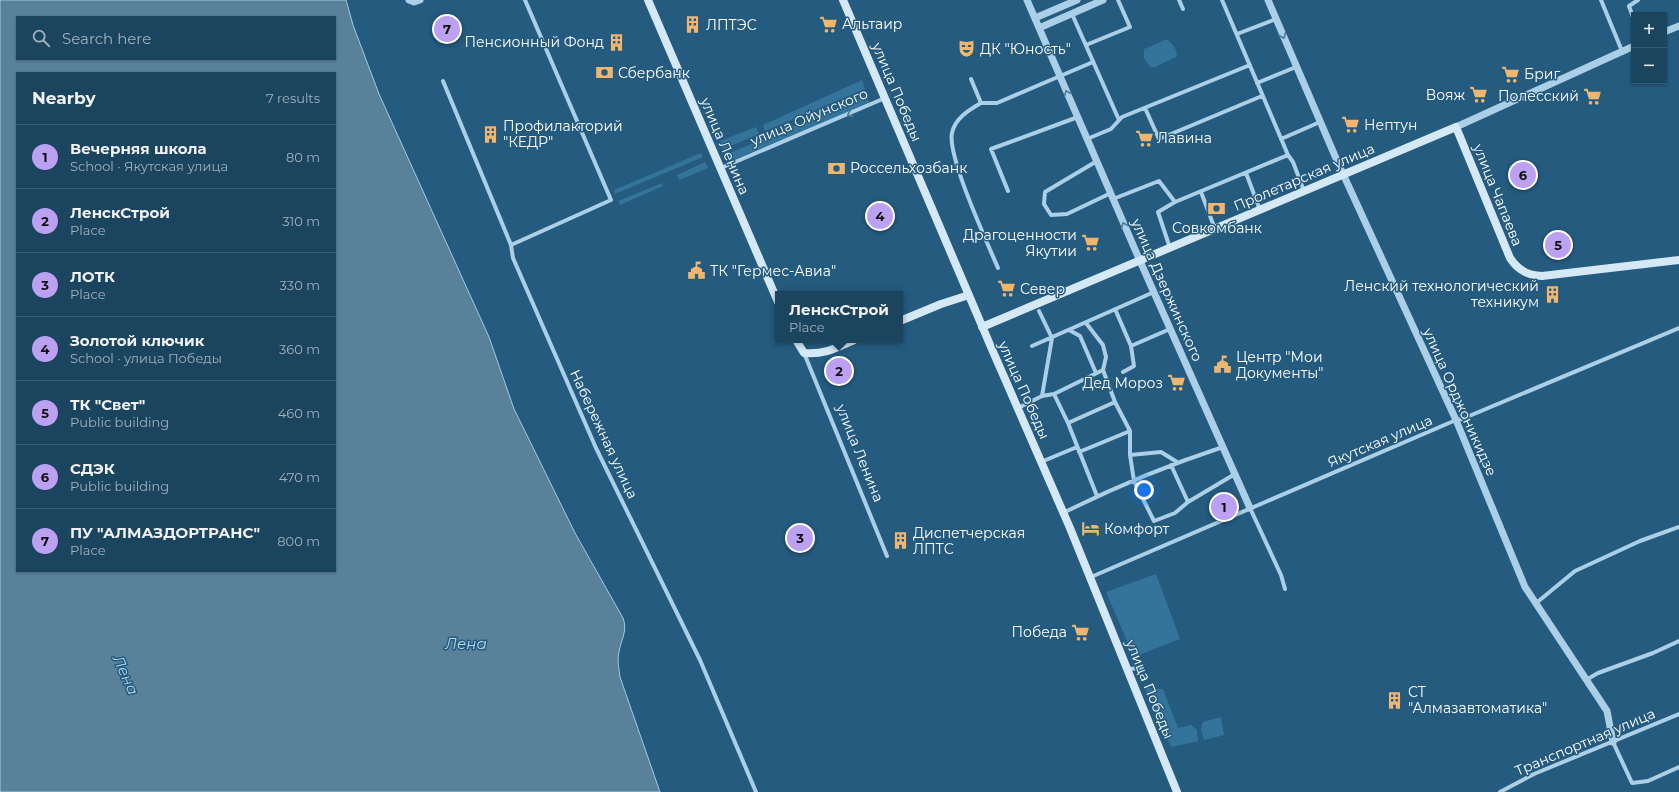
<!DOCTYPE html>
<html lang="en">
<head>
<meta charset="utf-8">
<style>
  :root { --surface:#1b445f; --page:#244b65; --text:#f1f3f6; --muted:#a0b0bd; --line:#395c74; --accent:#bca0f2 }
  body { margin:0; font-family:Montserrat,sans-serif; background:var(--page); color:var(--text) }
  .controls { position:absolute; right:12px; top:12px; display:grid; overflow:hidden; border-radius:0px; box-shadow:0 1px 3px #0004 }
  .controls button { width:36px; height:36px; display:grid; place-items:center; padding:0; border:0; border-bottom:1px solid var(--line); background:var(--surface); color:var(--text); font:20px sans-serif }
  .you { position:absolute; left:1144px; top:490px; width:14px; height:14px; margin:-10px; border:3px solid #fff; border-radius:50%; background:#1a73e8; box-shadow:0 0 0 6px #1a73e833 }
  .badge { display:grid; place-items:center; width:26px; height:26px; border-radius:50%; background:var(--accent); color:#111; font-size:13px; font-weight:700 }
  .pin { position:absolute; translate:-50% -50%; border:2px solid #fff; box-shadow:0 1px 4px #0006 }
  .popup { position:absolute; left:775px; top:291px; width:128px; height:52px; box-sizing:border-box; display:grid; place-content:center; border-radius:0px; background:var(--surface); filter:drop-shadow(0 1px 3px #0005); font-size:13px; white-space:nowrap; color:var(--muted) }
  .popup b { font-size:15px; color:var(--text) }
  .popup::after { content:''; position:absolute; left:50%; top:100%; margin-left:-8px; border:8px solid transparent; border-top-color:var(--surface) }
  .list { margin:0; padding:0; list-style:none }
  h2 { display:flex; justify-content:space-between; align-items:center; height:52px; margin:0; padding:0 16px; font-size:17px }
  h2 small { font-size:13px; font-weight:400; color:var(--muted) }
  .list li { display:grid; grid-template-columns:26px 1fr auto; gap:12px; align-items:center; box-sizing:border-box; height:64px; padding:0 16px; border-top:1px solid var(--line) }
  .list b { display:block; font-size:15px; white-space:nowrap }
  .list p { margin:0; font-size:13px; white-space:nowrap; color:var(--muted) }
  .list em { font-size:13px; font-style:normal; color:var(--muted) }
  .icon { flex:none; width:22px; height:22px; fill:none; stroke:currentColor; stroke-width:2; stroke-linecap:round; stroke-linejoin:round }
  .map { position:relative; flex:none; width:1679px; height:792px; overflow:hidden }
  .search { position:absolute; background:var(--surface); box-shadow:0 1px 3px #0004; left:16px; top:16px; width:320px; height:44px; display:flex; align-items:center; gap:10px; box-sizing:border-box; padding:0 14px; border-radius:0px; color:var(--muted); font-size:15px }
  .panel { position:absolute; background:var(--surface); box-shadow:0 1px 3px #0004; left:16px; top:72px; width:320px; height:500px; border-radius:0px }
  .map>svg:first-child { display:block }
</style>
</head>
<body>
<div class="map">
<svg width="1679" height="792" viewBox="0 0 1679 792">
  <rect width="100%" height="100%" fill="#245b7f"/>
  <path fill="#34749b" d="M 1165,40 L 1168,40 L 1173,45 L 1177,53 L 1176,57 L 1155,67 L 1150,67 L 1144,58 L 1144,49 Z
    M 862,80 L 865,89 L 765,131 L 763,125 Z
    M 866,95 L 870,103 L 728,162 L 725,155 Z
    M 756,127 L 759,134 L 723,149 L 720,141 Z
    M 701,153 L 703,157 L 615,194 L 614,190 Z
    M 705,162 L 708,168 L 679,180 L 677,175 Z
    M 662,183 L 663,186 L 620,205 L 618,201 Z
    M 1156,574 L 1180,639 L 1134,657 L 1106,592 Z
    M 1145,688 L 1163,689 L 1178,728 L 1191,725 L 1197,730 L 1198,741 L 1171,747 Z
    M 1221,717 L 1224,735 L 1204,740 L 1201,730 L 1203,722 Z"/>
  <path fill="#598199" stroke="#9ecce7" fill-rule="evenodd" d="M 0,0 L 346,0 L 353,25 L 379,94 L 489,337 L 514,409 L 575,533 L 623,618 C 628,631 621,639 619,652 C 617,660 619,669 620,677 L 660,792 L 0,792 ZM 17,17 L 335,17 L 335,59 L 17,59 ZM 17,73 L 335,73 L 335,571 L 17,571 Z"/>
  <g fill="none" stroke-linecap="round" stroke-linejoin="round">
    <path stroke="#aacfe6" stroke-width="4" d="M 1179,0 L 1183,9
      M 1222,0 L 1288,155 L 1293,162 L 1304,191
      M 1601,0 L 1622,51
      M 1072,14 L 1119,120
      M 1634,20 L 1629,6 L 1638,0
      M 1237,34 L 1276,19
      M 1086,45 L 1130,27 L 1118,0
      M 971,79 L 981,103 L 997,103 L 1093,62
      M 443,81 L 511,245 L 513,258 L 596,448 L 700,660 L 756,792
      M 1257,83 L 1296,67
      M 981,103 C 969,110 955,118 952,133 C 947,156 987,242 998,268
      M 1145,108 L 1159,139 L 1262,96
      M 1087,139 L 1111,129 L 1122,117 L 1250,65
      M 1281,139 L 1320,122
      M 1097,161 L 1045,192 L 1044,204 L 1051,215 L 1067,214 L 1111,193
      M 721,168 L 885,98
      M 1246,173 L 1260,210
      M 1008,191 L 991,149 L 1078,117
      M 1201,192 L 1215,229
      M 1113,199 L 1159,181 L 1175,202
      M 511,245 L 611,200 L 525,0
      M 1170,248 L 1158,212 L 1175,202 L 1288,155
      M 1115,309 L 1131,346 L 1134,366 L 1123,372
      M 1039,311 L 1052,338 L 1042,396
      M 1086,323 L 1103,345 L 1106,357 L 1103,370 L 1115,402 L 1130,431 L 1130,455 L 1134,481 L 1154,521 L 1175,513 L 1188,502 L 1235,474
      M 1069,330 L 1080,336 L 1096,373
      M 1032,346 L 1154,292
      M 1131,346 L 1170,329
      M 804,353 L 887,556
      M 1054,394 L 1068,423 L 1097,496
      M 1018,408 L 1042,396 L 1054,394 L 1103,370
      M 1068,423 L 1115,402
      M 1079,452 L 1130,431
      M 1130,455 L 1161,452 L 1177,462
      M 1041,462 L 1077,447
      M 1171,465 L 1188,502
      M 1250,508 L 1281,575 L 1285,589
      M 1063,513 C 1115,487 1168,465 1223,447
      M 1091,577 L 1456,420 L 1462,419 L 1679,328
      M 1535,604 L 1575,571 L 1640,541 L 1679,527
      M 1128,669 L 1142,668
      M 1586,680 L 1598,673 L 1653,653 L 1679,641
      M 1613,742 L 1632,783 L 1648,781 L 1679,767
      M 1500,792 L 1534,774 L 1679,714"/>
    <path stroke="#aacfe6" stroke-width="7" d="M 409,0 L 414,2 L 420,0
      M 1027,0 L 1140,261 L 1250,508
      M 1268,0 L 1338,163 L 1456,420 L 1525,587 L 1607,711 L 1613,742
      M 1035,18 L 1077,0
      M 1039,28 L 1103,0
      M 1664,32 L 1679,26
      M 1456,127 L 1634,46"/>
    <path stroke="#d4e8f5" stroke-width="8" d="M 648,0 L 778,302
      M 843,0 L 991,347 L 1070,528 L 1177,792
      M 900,321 L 941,304 L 969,295
      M 982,327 L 1456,127 L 1510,258 C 1518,270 1527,275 1542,276 L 1679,260
      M 796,340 L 804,353 C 824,355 836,348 854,340"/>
  </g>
  <defs><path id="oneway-chevron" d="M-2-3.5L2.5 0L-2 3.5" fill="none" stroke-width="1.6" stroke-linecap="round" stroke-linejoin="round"/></defs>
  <g stroke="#4c7e9e">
    <use href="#oneway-chevron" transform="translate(1283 36) rotate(67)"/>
    <use href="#oneway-chevron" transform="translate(1067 93) rotate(-113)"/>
    <use href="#oneway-chevron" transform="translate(850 114) rotate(157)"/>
    <use href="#oneway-chevron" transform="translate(1124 225) rotate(-113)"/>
  </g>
  <defs>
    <symbol id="supermarket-bare" viewBox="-9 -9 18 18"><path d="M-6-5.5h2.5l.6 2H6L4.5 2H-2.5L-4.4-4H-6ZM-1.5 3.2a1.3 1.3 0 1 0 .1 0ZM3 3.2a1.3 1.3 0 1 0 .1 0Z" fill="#f0b56e" stroke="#245b7f" stroke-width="2.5" paint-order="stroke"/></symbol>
    <symbol id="building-bare" viewBox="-9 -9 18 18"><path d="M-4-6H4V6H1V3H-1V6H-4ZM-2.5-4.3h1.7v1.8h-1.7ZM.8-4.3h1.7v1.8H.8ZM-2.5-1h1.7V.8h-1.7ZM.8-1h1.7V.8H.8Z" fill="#f0b56e" stroke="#245b7f" stroke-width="2.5" paint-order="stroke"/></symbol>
    <symbol id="theatre-bare" viewBox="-9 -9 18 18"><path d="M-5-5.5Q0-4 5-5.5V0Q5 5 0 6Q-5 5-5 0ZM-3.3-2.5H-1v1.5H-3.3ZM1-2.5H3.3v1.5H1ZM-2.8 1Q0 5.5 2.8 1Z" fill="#f0b56e" stroke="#245b7f" stroke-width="2.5" paint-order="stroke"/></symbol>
    <symbol id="bank-bare" viewBox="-9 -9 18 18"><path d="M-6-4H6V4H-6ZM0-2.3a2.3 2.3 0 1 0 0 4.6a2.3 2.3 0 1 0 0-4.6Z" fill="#f0b56e" stroke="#245b7f" stroke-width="2.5" paint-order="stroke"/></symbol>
    <symbol id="civic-bare" viewBox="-9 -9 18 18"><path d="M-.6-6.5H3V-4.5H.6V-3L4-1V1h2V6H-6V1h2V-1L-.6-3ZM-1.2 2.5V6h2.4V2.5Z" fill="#f0b56e" stroke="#245b7f" stroke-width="2.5" paint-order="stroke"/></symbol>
    <symbol id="hotel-bare" viewBox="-9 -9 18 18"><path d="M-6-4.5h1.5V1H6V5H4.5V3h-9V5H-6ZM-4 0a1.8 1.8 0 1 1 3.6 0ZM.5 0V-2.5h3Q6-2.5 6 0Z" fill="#f0b56e" stroke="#245b7f" stroke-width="2.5" paint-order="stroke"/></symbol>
  </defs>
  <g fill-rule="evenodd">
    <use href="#supermarket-bare" x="816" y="12" width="25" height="25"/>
    <use href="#building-bare" x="680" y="12" width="25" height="25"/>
    <use href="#building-bare" x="604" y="30" width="25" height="25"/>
    <use href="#theatre-bare" x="954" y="36" width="25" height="25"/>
    <use href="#bank-bare" x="592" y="60" width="25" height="25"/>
    <use href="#supermarket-bare" x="1498" y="62" width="25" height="25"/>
    <use href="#supermarket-bare" x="1466" y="82" width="25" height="25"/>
    <use href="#supermarket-bare" x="1580" y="84" width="25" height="25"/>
    <use href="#supermarket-bare" x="1338" y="112" width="25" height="25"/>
    <use href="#building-bare" x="478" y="122" width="25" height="25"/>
    <use href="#supermarket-bare" x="1132" y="126" width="25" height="25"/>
    <use href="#bank-bare" x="824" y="156" width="25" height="25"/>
    <use href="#bank-bare" x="1204" y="196" width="25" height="25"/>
    <use href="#supermarket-bare" x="1078" y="230" width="25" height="25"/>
    <use href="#civic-bare" x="684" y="258" width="25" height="25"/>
    <use href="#supermarket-bare" x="994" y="276" width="25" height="25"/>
    <use href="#building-bare" x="1540" y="282" width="25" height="25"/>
    <use href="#civic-bare" x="1210" y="352" width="25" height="25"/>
    <use href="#supermarket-bare" x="1164" y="370" width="25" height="25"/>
    <use href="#hotel-bare" x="1078" y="516" width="25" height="25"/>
    <use href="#building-bare" x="888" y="528" width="25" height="25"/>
    <use href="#supermarket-bare" x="1068" y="620" width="25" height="25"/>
    <use href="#building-bare" x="1382" y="688" width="25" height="25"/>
  </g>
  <g text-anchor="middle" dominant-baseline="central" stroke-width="3" stroke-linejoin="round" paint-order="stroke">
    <g font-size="14" fill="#fff" stroke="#245b7f" text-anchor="start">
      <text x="842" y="24">Альтаир</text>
      <text x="706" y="25">ЛПТЭС</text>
      <text x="604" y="42" text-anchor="end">Пенсионный Фонд</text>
      <text x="980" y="49">ДК "Юность"</text>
      <text x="618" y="73">Сбербанк</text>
      <text x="1524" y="74">Бриг</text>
      <text x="1465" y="95" text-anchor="end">Вояж</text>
      <text x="1579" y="96" text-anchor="end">Полесский</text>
      <text x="1364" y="125">Нептун</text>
      <text x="503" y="126">Профилакторий<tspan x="503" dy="16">"КЕДР"</tspan></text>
      <text x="1157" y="138">Лавина</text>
      <text x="850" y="168">Россельхозбанк</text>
      <text x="1217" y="228" text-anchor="middle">Совкомбанк</text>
      <text x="1077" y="235" text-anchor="end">Драгоценности<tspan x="1077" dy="16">Якутии</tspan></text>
      <text x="710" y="271">ТК "Гермес-Авиа"</text>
      <text x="1539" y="286" text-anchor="end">Ленский технологический<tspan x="1539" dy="16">техникум</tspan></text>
      <text x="1020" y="289">Север</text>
      <text x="1236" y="357">Центр "Мои<tspan x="1236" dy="16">Документы"</tspan></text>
      <text x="1163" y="383" text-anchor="end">Дед Мороз</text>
      <text x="1104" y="529">Комфорт</text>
      <text x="913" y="533">Диспетчерская<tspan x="913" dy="16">ЛПТС</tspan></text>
      <text x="1067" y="632" text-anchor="end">Победа</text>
      <text x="1408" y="692">СТ<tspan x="1408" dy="16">"Алмазавтоматика"</tspan></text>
    </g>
    <g font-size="14" fill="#fff" stroke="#245b7f">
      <text transform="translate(897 92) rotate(67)">улица Победы</text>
      <text transform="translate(809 117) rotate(-23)">улица Ойунского</text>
      <text transform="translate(725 146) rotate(67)">улица Ленина</text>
      <text transform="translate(1304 177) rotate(-23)">Пролетарская улица</text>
      <text transform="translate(1498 195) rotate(68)">улица Чапаева</text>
      <text transform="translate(1167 290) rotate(66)">улица Дзержинского</text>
      <text transform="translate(1024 390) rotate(66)">улица Победы</text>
      <text transform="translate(1460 402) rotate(66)">улица Орджоникидзе</text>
      <text transform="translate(604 434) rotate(65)">Набережная улица</text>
      <text transform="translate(1380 441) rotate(-23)">Якутская улица</text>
      <text transform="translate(860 453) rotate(68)">улица Ленина</text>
      <text transform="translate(1150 689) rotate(68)">улица Победы</text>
      <text transform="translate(1585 742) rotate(-23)">Транспортная улица</text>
    </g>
    <g font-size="15" font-style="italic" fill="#b5d8ee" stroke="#245b7f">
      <text x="466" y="643">Лена</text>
      <text transform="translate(126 675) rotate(66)">Лена</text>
    </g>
  </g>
</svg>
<div class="controls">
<button>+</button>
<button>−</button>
</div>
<div class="you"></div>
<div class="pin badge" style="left:1224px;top:507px">1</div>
<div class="pin badge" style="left:839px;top:371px">2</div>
<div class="popup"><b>ЛенскСтрой</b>Place</div>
<div class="pin badge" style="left:800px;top:538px">3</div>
<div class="pin badge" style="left:880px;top:216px">4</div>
<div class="pin badge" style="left:1558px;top:245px">5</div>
<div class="pin badge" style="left:1523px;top:175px">6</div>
<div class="pin badge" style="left:447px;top:29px">7</div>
<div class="search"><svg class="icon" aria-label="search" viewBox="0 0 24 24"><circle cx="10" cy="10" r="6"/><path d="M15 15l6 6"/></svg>Search here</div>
<section class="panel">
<h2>Nearby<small>7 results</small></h2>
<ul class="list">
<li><span class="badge">1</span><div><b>Вечерняя школа</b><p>School · Якутская улица</p></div><em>80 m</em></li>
<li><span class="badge">2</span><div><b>ЛенскСтрой</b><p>Place</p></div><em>310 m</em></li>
<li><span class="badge">3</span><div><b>ЛОТК</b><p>Place</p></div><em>330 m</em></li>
<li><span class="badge">4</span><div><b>Золотой ключик</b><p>School · улица Победы</p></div><em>360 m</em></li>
<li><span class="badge">5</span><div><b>ТК &quot;Свет&quot;</b><p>Public building</p></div><em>460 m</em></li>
<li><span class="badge">6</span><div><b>СДЭК</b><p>Public building</p></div><em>470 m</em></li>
<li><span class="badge">7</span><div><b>ПУ &quot;АЛМАЗДОРТРАНС&quot;</b><p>Place</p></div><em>800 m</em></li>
</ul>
</section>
</div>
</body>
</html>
